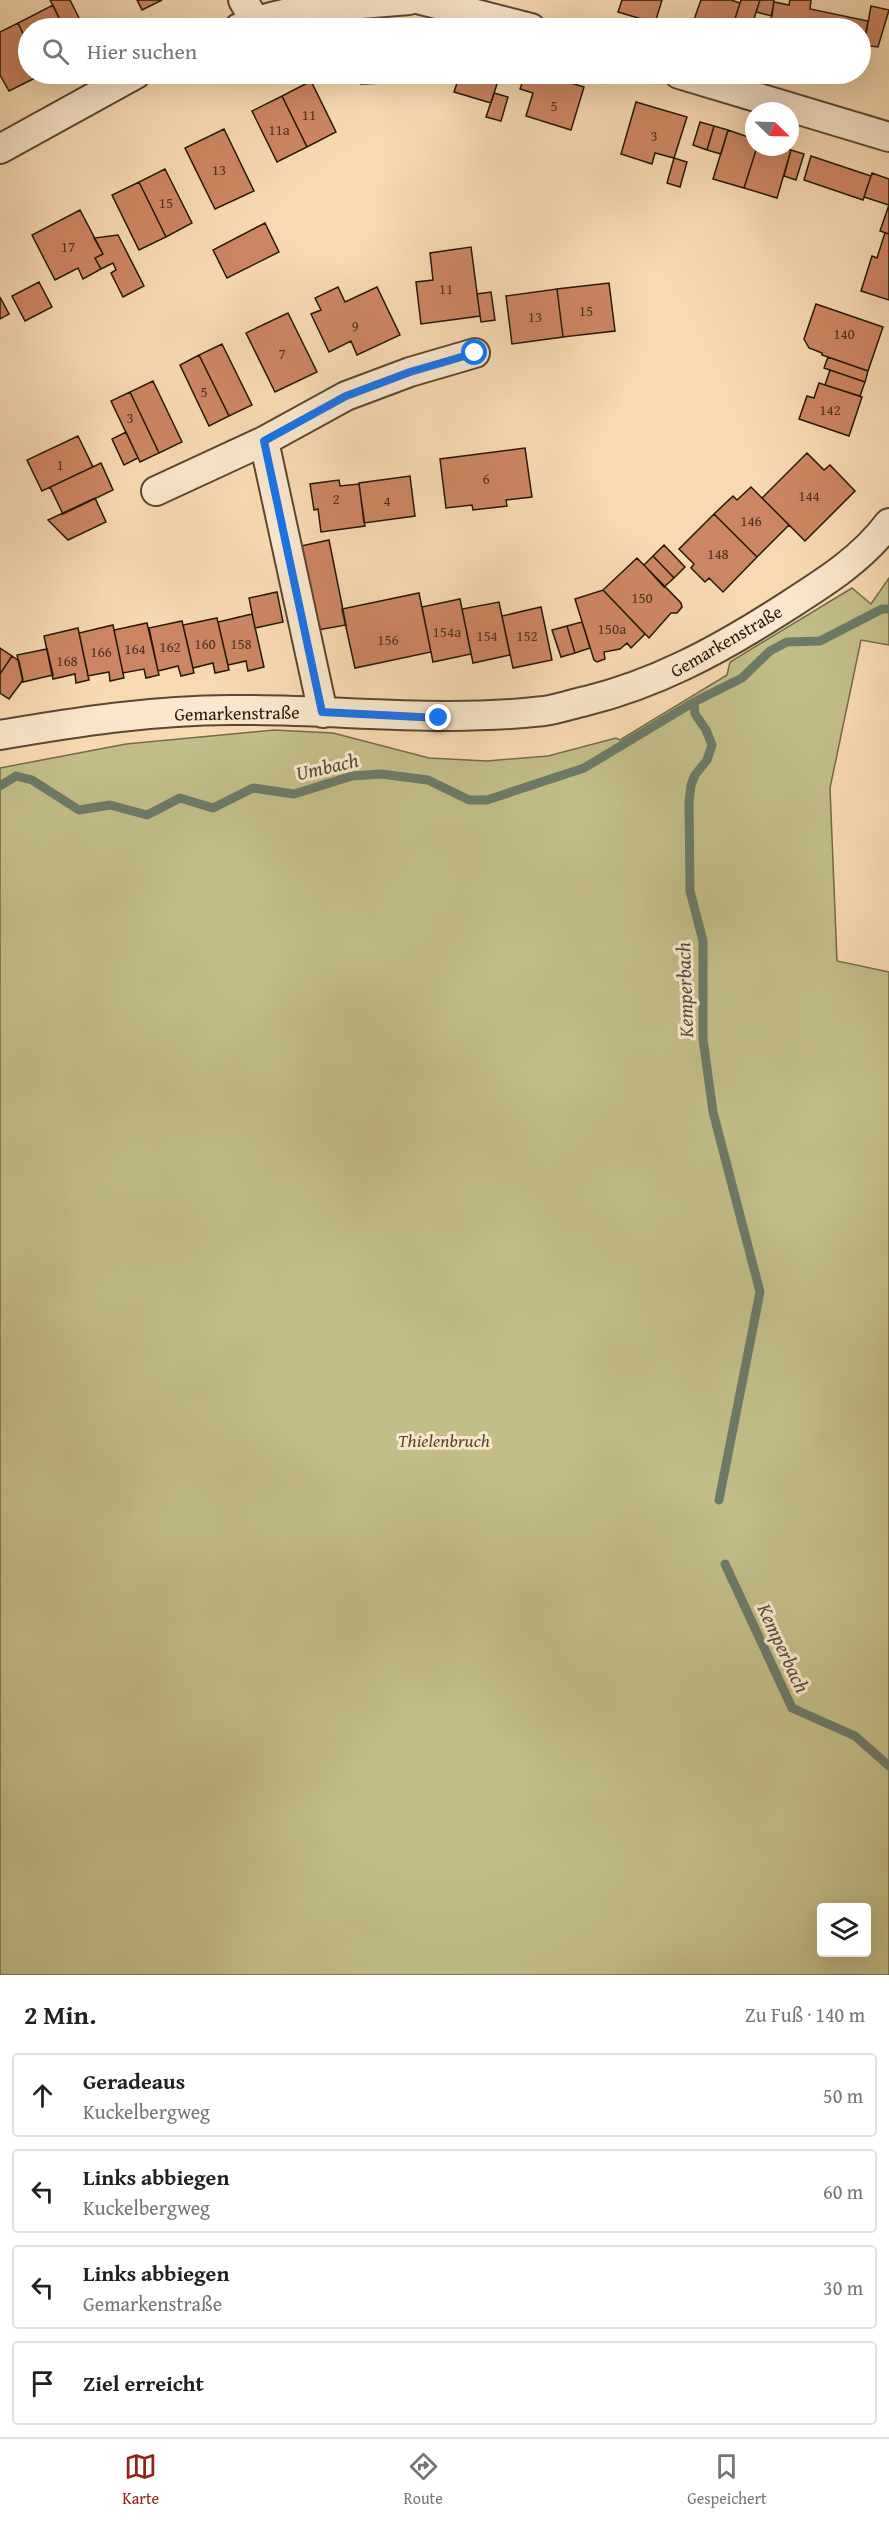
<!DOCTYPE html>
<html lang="de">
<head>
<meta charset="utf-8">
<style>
  :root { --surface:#fff; --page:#f6f6f6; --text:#202124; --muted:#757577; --line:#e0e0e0; --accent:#8f2418 }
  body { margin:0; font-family:"Gentium Book Plus",serif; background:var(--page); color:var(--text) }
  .controls { position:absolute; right:18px; bottom:18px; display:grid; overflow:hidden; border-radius:6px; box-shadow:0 6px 24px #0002 }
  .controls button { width:54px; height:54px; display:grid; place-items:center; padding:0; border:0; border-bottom:2px solid var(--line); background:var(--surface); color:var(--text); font:30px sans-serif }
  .compass { position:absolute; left:745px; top:102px; width:54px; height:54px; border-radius:50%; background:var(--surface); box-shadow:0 6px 24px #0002; rotate:113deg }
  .stop { position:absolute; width:18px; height:18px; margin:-14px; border:4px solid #1a73e8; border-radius:50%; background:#fff }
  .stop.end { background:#1a73e8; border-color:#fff; box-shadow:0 2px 6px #0008 }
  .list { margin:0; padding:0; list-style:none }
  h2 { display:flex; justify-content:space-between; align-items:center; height:78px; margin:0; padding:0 24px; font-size:26px }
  h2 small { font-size:20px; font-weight:400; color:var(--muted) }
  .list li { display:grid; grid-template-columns:39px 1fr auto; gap:18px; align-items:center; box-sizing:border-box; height:84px; margin:0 12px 12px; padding:0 12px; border:2px solid var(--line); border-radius:6px }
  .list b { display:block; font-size:22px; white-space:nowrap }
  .list p { margin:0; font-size:20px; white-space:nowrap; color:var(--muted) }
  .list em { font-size:20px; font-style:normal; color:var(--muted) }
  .icon { flex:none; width:33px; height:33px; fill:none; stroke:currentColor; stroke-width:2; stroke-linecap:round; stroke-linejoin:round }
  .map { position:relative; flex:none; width:889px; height:1975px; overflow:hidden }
  .search { position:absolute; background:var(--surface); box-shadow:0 6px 24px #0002; left:18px; right:18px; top:18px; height:66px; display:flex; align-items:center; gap:15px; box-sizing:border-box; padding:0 21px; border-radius:33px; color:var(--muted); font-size:22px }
  .sheet { height:462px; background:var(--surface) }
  nav { display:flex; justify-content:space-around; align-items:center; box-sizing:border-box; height:84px; border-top:2px solid var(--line); background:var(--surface); font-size:16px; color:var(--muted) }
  nav a { display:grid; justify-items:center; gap:3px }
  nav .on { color:var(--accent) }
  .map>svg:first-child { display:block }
</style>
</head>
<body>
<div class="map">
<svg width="889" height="1975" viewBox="0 0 889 1975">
  <rect width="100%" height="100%" fill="#f8dab2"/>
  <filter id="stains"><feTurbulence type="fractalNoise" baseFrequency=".00333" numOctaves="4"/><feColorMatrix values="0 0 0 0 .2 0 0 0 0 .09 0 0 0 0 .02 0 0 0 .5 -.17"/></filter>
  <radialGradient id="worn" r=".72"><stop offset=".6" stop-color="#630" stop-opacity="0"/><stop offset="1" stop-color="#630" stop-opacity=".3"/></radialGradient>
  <path fill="#c3be88" stroke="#736b48" stroke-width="1.5" fill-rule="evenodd" d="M 889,578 L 889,645 L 861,640 L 830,788 L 837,961 L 889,972 L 889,1975 L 0,1975 L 0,768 L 126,744 L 274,730 L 333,733 L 429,758 L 487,761 L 548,756 L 616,738 L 620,740 L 727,675 L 730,662 L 852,588 L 871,604 ZM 822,1908 L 866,1908 L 866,1952 L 822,1952 Z"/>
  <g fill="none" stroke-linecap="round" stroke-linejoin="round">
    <path stroke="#6d7a69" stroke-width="9" d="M 0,786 L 16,776 L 32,780 L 79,810 L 110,805 L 147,815 L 180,798 L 213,808 L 253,788 L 294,794 L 352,776 L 381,774 L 428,780 L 469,800 L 487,800 L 584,768 L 694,702
      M 719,1500 L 760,1292 L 713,1112 L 703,1039 L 703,941 L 690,891 L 689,802 L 691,785 L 695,775 L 707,760 L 712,745 L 706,730 L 695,714 L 694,702 L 742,678 L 770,651 L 787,642 L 820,641 L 882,609 L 889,609
      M 725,1564 L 792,1708 L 855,1736 L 889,1766"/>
  </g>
  <path fill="#cd8663" stroke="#231809" stroke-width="1.5" d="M 50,0 L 70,0 L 84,28 L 64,28 Z
    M 137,0 L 162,0 L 142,10 Z
    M 622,0 L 662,0 L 655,23 L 618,12 Z
    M 701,0 L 731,0 L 740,3 L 732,28 L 691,28 Z
    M 741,0 L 760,0 L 752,25 L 735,19 Z
    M 760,0 L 774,0 L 772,16 L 756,12 Z
    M 790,0 L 811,0 L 810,9 L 868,21 L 862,53 L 860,28 L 769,28 L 774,2 L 789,5 Z
    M 53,5 L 64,28 L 28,28 L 28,44 L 18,23 Z
    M 871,6 L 889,10 L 878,47 L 864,45 Z
    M 18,23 L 28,44 L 28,74 L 43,74 L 9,91 L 0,75 L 0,32 Z
    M 361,74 L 409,74 L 409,82 L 361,84 Z
    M 457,74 L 500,74 L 491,103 L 454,92 L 460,74 Z
    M 525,74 L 542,74 L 584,87 L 571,130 L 526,116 L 533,93 L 520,89 Z
    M 311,81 L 336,132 L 307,147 L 282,96 Z
    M 494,93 L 508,97 L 501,121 L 486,117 Z
    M 282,96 L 307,147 L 277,162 L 252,111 Z
    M 636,102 L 687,117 L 674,158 L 655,153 L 652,164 L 621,154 Z
    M 700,122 L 714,126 L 707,150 L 693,145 Z
    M 714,126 L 728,130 L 721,154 L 707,150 Z
    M 224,129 L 254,191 L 215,209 L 185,148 Z
    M 728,130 L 754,139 L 754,147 L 757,147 L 744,188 L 713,179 Z
    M 757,147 L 781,147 L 791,150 L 777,198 L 744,188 Z
    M 791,150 L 804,154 L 796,180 L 784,176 Z
    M 811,156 L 871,176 L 863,200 L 804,180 Z
    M 674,158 L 687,162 L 680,187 L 667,183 Z
    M 165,169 L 192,223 L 166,237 L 139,182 Z
    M 872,173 L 889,179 L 889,234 L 880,231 L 889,205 L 864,197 Z
    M 139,182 L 166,237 L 139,250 L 112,195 Z
    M 80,210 L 103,254 L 95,258 L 101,269 L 83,279 L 78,268 L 55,280 L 32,235 Z
    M 265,223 L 279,252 L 227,278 L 213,250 Z
    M 885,233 L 889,234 L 889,300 L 861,291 L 872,256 L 877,258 Z
    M 118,235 L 144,286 L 123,297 L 111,273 L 116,270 L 113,263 L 101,269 L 95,258 L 103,254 L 94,238 Z
    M 471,247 L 480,316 L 421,324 L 416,282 L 433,280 L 430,253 Z
    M 39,282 L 52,307 L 25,321 L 12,296 Z
    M 609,283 L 615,331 L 563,337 L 557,289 Z
    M 338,287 L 345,302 L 377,287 L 400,335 L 357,355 L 351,341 L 329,352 L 311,314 L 321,310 L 315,298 Z
    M 557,289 L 563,337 L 512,344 L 506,296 Z
    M 491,292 L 495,320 L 481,322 L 477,294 Z
    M 0,297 L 9,314 L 0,319 Z
    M 816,304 L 883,327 L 868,371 L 822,355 L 822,353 L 809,348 L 804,339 Z
    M 288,313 L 317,372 L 275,392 L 246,333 Z
    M 222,344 L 252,405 L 229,416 L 199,355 Z
    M 199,355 L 229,416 L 209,426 L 180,365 Z
    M 828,357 L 868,371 L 865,382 L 824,368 Z
    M 830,370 L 865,382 L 860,396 L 825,385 Z
    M 153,381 L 182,442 L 159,453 L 130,392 Z
    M 819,383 L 862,397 L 849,436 L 799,419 L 807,396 L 814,398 Z
    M 130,392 L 159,453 L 140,462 L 111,401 Z
    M 126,432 L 138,458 L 124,465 L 112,439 Z
    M 78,436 L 93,467 L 42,491 L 27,460 Z
    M 525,448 L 532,497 L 506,500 L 507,506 L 473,510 L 472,505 L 446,508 L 440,459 Z
    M 807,453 L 824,470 L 830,465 L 855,491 L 805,541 L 762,498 Z
    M 101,463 L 113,490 L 63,514 L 50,487 Z
    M 410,476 L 415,516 L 364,523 L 359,483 Z
    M 339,480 L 340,486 L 359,484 L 365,526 L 321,532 L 318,509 L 314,510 L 310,484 Z
    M 751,487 L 789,525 L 757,557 L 714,514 L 733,496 L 737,500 Z
    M 95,498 L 106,522 L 68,540 L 48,520 Z
    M 714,514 L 757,557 L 723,592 L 709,578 L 705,582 L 691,568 L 694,564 L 679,549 Z
    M 329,540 L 346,625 L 318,630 L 301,546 Z
    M 664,545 L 685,567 L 674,578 L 653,556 Z
    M 653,556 L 674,578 L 664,587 L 644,565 Z
    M 637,558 L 681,603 L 682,607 L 677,613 L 671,613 L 649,638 L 603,590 Z
    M 603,590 L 645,634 L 631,648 L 627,643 L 620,649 L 604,652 L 605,659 L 597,662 L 594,660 L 575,599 Z
    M 277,592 L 283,622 L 255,628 L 249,598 Z
    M 419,593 L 431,652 L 355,668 L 342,609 Z
    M 460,599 L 471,654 L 433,662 L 422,607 Z
    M 499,602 L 510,655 L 473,663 L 462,609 Z
    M 541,607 L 552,660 L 513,668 L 502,616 Z
    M 252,614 L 264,667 L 248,671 L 246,661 L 228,665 L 218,622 Z
    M 217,618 L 229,670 L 215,673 L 213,663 L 193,668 L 183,625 Z
    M 182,621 L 194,673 L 181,676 L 178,666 L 158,671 L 149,628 Z
    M 582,622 L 590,648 L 575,653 L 567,626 Z
    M 147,623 L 159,675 L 146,678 L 144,669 L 123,673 L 114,630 Z
    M 113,625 L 124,678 L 110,681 L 109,672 L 88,676 L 79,633 Z
    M 567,626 L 575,653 L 561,657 L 552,630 Z
    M 78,628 L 89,680 L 76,683 L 75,674 L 53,679 L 44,636 Z
    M 0,648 L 12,656 L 0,674 Z
    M 47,649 L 53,675 L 23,682 L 17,655 Z
    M 12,656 L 19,661 L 23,680 L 9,699 L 0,693 L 0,674 Z"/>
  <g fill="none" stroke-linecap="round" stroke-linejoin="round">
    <defs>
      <path id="minor" d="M 243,0 L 255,21
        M 421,0 L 531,28
        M 239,28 C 289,6 354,5 409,0
        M 679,74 L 889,137
        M 0,149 L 136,74
        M 264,441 L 323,713
        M 156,491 L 264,441 L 346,396 L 410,372 L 475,353
        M 0,735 C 76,722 154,710 231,710 C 336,709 440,723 544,711 C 558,709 572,704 586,701 C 655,684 715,652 775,614 C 817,587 859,563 889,523"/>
    </defs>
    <use href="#minor" stroke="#584833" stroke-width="32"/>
    <use href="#minor" stroke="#fae7cd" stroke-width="28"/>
  </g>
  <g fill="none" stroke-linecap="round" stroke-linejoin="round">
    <path stroke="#1a73e8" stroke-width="8" d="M 439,718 L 322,712 L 264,441 L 346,396 L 410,372 L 475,353"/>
  </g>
  <g text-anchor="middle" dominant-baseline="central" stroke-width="6" stroke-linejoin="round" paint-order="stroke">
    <g font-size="15" fill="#4e3420">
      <text x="554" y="105">5</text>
      <text x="309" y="114">11</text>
      <text x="279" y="129">11a</text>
      <text x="654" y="135">3</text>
      <text x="219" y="169">13</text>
      <text x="166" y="202">15</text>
      <text x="68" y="246">17</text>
      <text x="446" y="288">11</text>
      <text x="586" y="310">15</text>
      <text x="535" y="316">13</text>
      <text x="355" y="325">9</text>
      <text x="844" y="333">140</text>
      <text x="282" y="353">7</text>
      <text x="204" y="391">5</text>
      <text x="830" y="409">142</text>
      <text x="130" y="417">3</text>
      <text x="60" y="464">1</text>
      <text x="486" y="478">6</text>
      <text x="809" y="495">144</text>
      <text x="336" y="498">2</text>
      <text x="387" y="500">4</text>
      <text x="751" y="520">146</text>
      <text x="718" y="553">148</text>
      <text x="642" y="597">150</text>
      <text x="612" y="628">150a</text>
      <text x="447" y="631">154a</text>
      <text x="487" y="635">154</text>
      <text x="527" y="635">152</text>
      <text x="388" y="639">156</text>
      <text x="205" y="643">160</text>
      <text x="241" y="643">158</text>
      <text x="170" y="646">162</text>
      <text x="135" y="648">164</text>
      <text x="101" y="651">166</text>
      <text x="67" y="660">168</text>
    </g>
    <g font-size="18" fill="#231809" stroke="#fae7cd">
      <text transform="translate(726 641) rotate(-30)">Gemarkenstraße</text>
      <text transform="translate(237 713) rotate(-1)">Gemarkenstraße</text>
    </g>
    <g font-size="18" font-style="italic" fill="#534a2f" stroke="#fae7cd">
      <text x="444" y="1440">Thielenbruch</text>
    </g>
    <g font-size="20" font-style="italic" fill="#4e5141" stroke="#fae7cd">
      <text transform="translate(327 766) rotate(-13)">Umbach</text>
      <text transform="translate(684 990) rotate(-92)">Kemperbach</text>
      <text transform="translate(784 1648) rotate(65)">Kemperbach</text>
    </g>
  </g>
  <rect width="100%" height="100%" filter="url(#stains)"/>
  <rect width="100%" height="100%" fill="url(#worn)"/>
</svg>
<div class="controls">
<button><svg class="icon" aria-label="layers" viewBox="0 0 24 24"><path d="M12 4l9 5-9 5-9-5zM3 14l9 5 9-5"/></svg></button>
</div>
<svg class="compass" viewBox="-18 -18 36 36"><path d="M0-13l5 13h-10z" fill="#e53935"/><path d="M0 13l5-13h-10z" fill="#757577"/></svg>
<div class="stop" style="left:475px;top:353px"></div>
<div class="stop end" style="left:439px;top:718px"></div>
<div class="search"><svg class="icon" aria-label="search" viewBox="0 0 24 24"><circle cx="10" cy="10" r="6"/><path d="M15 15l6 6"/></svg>Hier suchen</div>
</div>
<section class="sheet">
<h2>2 Min.<small>Zu Fuß · 140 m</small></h2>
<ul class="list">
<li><svg class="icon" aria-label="ahead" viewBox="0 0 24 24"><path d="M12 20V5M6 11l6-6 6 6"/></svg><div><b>Geradeaus</b><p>Kuckelbergweg</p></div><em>50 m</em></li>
<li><svg class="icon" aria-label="left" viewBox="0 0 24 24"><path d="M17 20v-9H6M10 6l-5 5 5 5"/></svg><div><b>Links abbiegen</b><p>Kuckelbergweg</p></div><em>60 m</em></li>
<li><svg class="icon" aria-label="left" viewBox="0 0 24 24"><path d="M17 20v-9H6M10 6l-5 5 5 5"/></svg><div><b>Links abbiegen</b><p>Gemarkenstraße</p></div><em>30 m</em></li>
<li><svg class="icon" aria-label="arrive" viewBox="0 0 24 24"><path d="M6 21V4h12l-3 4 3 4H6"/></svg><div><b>Ziel erreicht</b></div></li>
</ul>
</section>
<nav>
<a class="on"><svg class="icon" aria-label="map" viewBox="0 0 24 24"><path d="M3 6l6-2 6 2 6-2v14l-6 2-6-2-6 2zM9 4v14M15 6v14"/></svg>Karte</a>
<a><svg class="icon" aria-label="directions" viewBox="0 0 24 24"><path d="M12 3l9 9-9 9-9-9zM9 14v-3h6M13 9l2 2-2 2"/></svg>Route</a>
<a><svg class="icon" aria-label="saved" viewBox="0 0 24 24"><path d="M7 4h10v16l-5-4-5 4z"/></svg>Gespeichert</a>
</nav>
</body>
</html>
